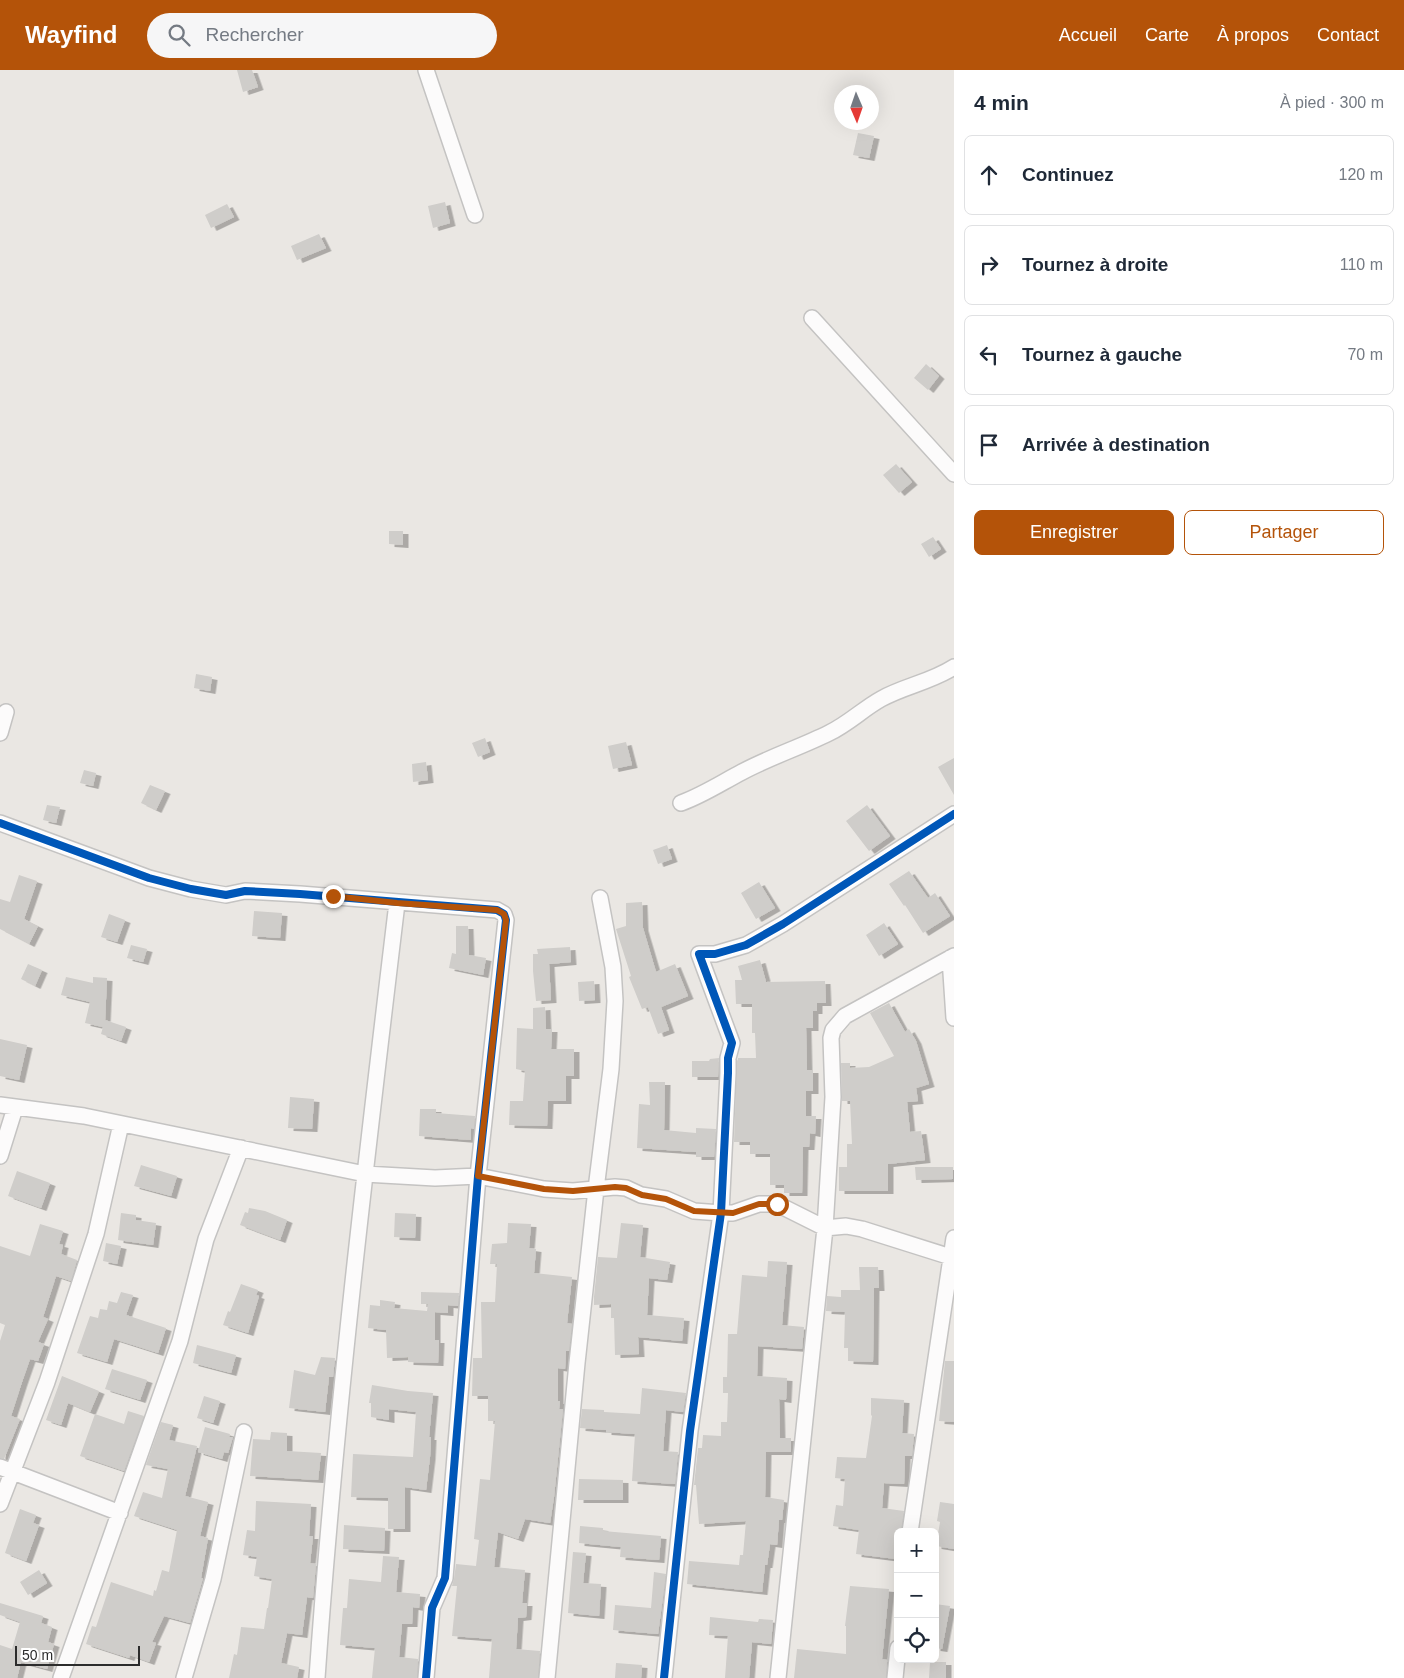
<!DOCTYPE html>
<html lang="fr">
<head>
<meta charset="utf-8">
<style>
  :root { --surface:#fff; --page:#f6f6f7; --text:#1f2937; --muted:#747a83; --line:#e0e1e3; --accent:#b45309 }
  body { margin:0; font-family:Helvetica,sans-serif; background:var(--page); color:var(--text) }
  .controls { position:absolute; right:15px; bottom:15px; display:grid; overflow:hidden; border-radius:8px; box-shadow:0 5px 20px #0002 }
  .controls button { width:45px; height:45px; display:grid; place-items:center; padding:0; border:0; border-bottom:1px solid var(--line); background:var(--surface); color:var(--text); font:25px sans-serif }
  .compass { position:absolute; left:834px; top:15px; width:45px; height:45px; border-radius:50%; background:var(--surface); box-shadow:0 5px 20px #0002; rotate:178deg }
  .scale { position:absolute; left:15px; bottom:12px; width:125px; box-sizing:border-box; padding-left:5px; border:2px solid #2c2c2c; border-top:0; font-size:14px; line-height:18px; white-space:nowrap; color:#2c2c2c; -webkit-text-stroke:4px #fff; paint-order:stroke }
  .stop { position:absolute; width:15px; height:15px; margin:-11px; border:4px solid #b45309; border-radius:50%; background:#fff }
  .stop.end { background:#b45309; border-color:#fff; box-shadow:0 1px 5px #0008 }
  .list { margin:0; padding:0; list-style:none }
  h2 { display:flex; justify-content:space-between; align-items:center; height:65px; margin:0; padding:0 20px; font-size:21px }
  h2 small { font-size:16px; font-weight:400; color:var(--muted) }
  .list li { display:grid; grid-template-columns:32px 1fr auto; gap:15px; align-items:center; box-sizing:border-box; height:80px; margin:0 10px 10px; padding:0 10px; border:1px solid var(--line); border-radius:8px }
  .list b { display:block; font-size:19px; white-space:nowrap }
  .list em { font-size:16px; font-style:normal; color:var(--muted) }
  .actions { display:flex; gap:10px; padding:15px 20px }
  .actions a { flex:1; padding:11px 0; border:1px solid var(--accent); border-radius:8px; text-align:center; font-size:18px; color:var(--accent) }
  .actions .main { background:var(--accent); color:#fff }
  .icon { flex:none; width:28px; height:28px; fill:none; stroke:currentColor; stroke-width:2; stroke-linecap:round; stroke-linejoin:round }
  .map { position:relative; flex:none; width:954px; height:1608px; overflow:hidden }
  header { display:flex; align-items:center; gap:30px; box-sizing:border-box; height:70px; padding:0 25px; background:var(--accent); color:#fff }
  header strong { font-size:24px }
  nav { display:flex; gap:28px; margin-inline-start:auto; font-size:18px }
  .search { width:350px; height:45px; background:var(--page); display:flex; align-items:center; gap:12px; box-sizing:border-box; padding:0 18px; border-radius:28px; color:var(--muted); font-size:19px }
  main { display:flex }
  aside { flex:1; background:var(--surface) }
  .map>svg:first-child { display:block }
</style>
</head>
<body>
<header>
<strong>Wayfind</strong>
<div class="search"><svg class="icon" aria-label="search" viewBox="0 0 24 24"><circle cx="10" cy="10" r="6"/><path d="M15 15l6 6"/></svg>Rechercher</div>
<nav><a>Accueil</a><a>Carte</a><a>À propos</a><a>Contact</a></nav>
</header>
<main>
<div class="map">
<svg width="954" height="1608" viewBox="0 0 954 1608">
  <defs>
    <filter id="shadow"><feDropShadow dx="5.5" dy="3" stdDeviation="0" flood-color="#0004"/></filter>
  </defs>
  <rect width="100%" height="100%" fill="#eae7e3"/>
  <path fill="#cfcdca" filter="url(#shadow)" d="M 237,0 L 252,0 L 258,17 L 243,22 Z
    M 858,63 L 874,66 L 869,88 L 853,85 Z
    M 445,132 L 450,153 L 433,158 L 428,136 Z
    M 227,134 L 234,147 L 211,158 L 205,145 Z
    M 319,164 L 326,178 L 297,190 L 291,176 Z
    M 926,294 L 939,306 L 928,320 L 914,308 Z
    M 896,394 L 912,412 L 899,423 L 883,405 Z
    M 389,461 L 403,461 L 403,475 L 389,474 Z
    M 933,467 L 941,479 L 929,487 L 921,474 Z
    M 196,604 L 212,607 L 210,621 L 194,618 Z
    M 485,668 L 490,682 L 478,687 L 472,673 Z
    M 626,672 L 632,695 L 613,699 L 608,676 Z
    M 954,688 L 954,725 L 938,697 Z
    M 426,692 L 428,710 L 413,712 L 412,694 Z
    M 84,700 L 96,703 L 93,716 L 80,713 Z
    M 150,715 L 165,721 L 156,740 L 141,733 Z
    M 47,735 L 60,737 L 56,753 L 43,750 Z
    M 867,735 L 890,766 L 869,781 L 846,751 Z
    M 667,775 L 672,789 L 658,794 L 653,780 Z
    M 909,801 L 928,828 L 935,823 L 950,846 L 923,863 L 905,835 L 904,836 L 889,814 Z
    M 19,805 L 37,811 L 24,849 L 38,856 L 29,874 L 0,859 L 0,829 L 10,832 Z
    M 759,812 L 775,838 L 756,849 L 741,823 Z
    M 642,832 L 643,858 L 656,902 L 675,894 L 688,926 L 661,937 L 669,960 L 658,964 L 648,937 L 642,939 L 629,907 L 631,906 L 616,859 L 626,856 L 626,833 Z
    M 254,841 L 282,843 L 280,868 L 252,866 Z
    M 109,844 L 125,850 L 117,872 L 101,867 Z
    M 884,853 L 898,874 L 879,886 L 866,865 Z
    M 456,856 L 468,856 L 469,885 L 486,888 L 483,905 L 449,898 L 452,883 L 456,884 Z
    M 131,875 L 147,879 L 143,892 L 127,888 Z
    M 570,877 L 571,892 L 549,894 L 551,930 L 536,931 L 533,901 L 533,884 L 538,884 L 537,879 Z
    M 760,890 L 766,912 L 825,911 L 826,933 L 817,933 L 817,941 L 813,941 L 813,958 L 806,958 L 807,1000 L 813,1000 L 813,1021 L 806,1021 L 806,1046 L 816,1046 L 815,1064 L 810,1063 L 809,1077 L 803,1077 L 802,1123 L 784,1123 L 784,1115 L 770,1115 L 770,1084 L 750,1084 L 750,1072 L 734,1072 L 737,989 L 738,991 L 738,988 L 756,988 L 755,963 L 752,963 L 752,934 L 736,934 L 735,910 L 742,910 L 738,896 Z
    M 28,894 L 42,900 L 35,916 L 21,909 Z
    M 66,907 L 93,913 L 93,907 L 107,908 L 105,952 L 105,950 L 126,957 L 121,971 L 101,964 L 103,957 L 85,953 L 90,932 L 61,925 Z
    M 594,911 L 595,930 L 579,931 L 578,912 Z
    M 889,933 L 905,962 L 909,959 L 916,971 L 929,1014 L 916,1018 L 918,1031 L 907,1032 L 910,1062 L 921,1061 L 925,1090 L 888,1094 L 888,1121 L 839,1121 L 839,1097 L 847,1097 L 847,1074 L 852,1074 L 850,1031 L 842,1031 L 841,993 L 850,993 L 850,998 L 869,997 L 894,986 L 870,943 Z
    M 545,937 L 546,959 L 552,959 L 551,979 L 574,979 L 574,1006 L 566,1006 L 566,1031 L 548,1031 L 547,1056 L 509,1055 L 510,1031 L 523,1031 L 525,1001 L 516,999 L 517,958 L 533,959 L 533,938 Z
    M 0,969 L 27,975 L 19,1010 L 0,1006 Z
    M 719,988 L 718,1007 L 692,1007 L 692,991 L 709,991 L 710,989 Z
    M 649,1012 L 665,1012 L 664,1060 L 696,1063 L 696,1058 L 716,1059 L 714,1087 L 696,1087 L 696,1082 L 637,1078 L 639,1034 L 650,1035 Z
    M 290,1027 L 314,1029 L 312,1059 L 288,1058 Z
    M 420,1039 L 436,1039 L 436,1043 L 475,1046 L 474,1059 L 471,1058 L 471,1070 L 419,1066 Z
    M 141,1095 L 177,1106 L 171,1126 L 134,1116 Z
    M 915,1097 L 953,1097 L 953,1109 L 916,1110 Z
    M 17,1101 L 50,1113 L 41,1138 L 8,1126 Z
    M 249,1138 L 265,1141 L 287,1150 L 280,1170 L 240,1155 L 245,1142 L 248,1143 Z
    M 121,1143 L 136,1145 L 136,1150 L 156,1153 L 153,1175 L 118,1170 Z
    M 395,1143 L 416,1144 L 415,1168 L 394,1167 Z
    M 508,1153 L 531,1154 L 529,1178 L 536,1179 L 534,1203 L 572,1207 L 567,1253 L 572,1254 L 569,1281 L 566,1281 L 565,1299 L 558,1298 L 558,1331 L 560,1331 L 559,1339 L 563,1339 L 554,1427 L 550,1453 L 525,1449 L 518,1469 L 498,1462 L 494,1497 L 525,1500 L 522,1533 L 527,1533 L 526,1547 L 518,1548 L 516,1579 L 540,1581 L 538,1608 L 489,1608 L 492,1569 L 452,1566 L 457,1516 L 452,1516 L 454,1509 L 456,1494 L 476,1496 L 479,1470 L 474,1469 L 480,1409 L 490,1410 L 495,1351 L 488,1351 L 488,1326 L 472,1326 L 473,1288 L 482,1288 L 481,1232 L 495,1232 L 497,1194 L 490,1194 L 492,1174 L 507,1173 Z
    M 621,1153 L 643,1155 L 640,1187 L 670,1192 L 667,1210 L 649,1208 L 647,1245 L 684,1248 L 682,1271 L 638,1267 L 639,1284 L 615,1285 L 614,1248 L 611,1248 L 611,1234 L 594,1235 L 594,1227 L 598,1187 L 617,1188 Z
    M 40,1154 L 63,1161 L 59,1174 L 63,1175 L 61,1184 L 77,1190 L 71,1211 L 56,1206 L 43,1247 L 48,1249 L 38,1272 L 44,1274 L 38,1291 L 30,1289 L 22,1312 L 11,1346 L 20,1349 L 4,1389 L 0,1388 L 0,1271 L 5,1255 L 0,1253 L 0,1176 L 30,1186 Z
    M 106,1173 L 121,1176 L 117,1194 L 103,1191 Z
    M 768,1191 L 787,1192 L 782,1255 L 804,1257 L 802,1279 L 758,1276 L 757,1306 L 787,1308 L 786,1330 L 779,1329 L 780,1368 L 791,1368 L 791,1382 L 766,1382 L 765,1427 L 784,1430 L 782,1450 L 779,1450 L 777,1475 L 770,1474 L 767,1495 L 765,1495 L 762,1522 L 687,1514 L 689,1491 L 739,1495 L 740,1485 L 743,1485 L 746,1451 L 699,1454 L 696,1415 L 694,1415 L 698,1378 L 702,1378 L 703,1365 L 721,1366 L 721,1352 L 727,1352 L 728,1323 L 723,1323 L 723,1307 L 727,1307 L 728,1264 L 737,1264 L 742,1205 L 767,1207 Z
    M 859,1197 L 878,1197 L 879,1218 L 874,1218 L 873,1292 L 848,1291 L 848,1278 L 844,1278 L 845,1242 L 826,1241 L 827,1226 L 841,1227 L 841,1220 L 860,1220 Z
    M 241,1214 L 258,1220 L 256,1225 L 259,1226 L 248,1263 L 223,1255 L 228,1241 L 230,1242 Z
    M 121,1222 L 133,1225 L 126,1245 L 166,1258 L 158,1283 L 114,1269 L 107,1292 L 77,1283 L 90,1246 L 98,1248 L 100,1239 L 107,1240 L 109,1231 L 117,1233 Z
    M 421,1222 L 459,1223 L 458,1236 L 448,1235 L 448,1243 L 435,1242 L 435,1270 L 439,1270 L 438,1293 L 408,1292 L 408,1287 L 387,1288 L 386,1260 L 368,1258 L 370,1235 L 380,1236 L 380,1230 L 395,1232 L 394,1238 L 427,1241 L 428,1234 L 421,1234 Z
    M 197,1275 L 236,1285 L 231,1303 L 193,1293 Z
    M 321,1287 L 335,1288 L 333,1307 L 329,1307 L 325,1342 L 289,1338 L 294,1300 L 315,1305 Z
    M 945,1291 L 954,1291 L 954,1352 L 939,1351 Z
    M 112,1299 L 147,1310 L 140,1330 L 105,1319 Z
    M 62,1306 L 99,1321 L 90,1342 L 68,1333 L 61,1355 L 46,1350 Z
    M 372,1315 L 408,1321 L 433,1323 L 429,1367 L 431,1367 L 430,1387 L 426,1420 L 405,1417 L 405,1459 L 388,1459 L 388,1428 L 351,1427 L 353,1384 L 413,1387 L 416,1342 L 389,1339 L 389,1350 L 371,1347 L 371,1333 L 369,1333 Z
    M 642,1318 L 686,1323 L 683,1342 L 666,1340 L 663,1381 L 678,1382 L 675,1414 L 632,1411 L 635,1364 L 606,1362 L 606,1360 L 580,1358 L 582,1339 L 604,1340 L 604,1342 L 640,1344 Z
    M 204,1326 L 220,1331 L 213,1353 L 197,1348 Z
    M 871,1328 L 904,1330 L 902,1363 L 914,1364 L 912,1386 L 905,1386 L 904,1414 L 884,1413 L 882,1438 L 904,1441 L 901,1462 L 898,1462 L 896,1489 L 856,1484 L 859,1460 L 833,1456 L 836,1435 L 843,1436 L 845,1409 L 835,1408 L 837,1387 L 866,1388 L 872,1346 L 871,1345 Z
    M 128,1341 L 144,1346 L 124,1401 L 80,1386 L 95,1344 L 124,1354 Z
    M 161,1352 L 173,1355 L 169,1370 L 197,1376 L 185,1426 L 208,1432 L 200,1466 L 208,1468 L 201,1508 L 203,1508 L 190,1553 L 164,1546 L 152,1572 L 156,1573 L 149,1592 L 130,1585 L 129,1588 L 86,1574 L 92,1556 L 96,1557 L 111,1512 L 153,1526 L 154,1520 L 156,1521 L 162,1500 L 169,1502 L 177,1460 L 134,1446 L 143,1422 L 162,1428 L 168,1399 L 146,1395 Z
    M 205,1357 L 230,1364 L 229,1367 L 233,1367 L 228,1383 L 224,1382 L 222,1389 L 198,1382 Z
    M 271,1362 L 287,1363 L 287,1381 L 321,1383 L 318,1410 L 250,1406 L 253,1369 L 270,1370 Z
    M 579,1409 L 623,1410 L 623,1430 L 578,1430 Z
    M 256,1431 L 311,1434 L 309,1466 L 313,1466 L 310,1493 L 316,1494 L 313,1528 L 307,1527 L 302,1565 L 287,1563 L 281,1593 L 299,1597 L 297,1608 L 229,1608 L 234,1584 L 237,1585 L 241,1557 L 264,1559 L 267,1538 L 268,1538 L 272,1509 L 254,1506 L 257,1487 L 243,1485 L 247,1460 L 255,1461 Z
    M 940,1432 L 954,1434 L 954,1479 L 936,1476 L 940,1452 L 937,1451 Z
    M 20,1439 L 36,1445 L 33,1453 L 39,1455 L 26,1491 L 5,1483 Z
    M 344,1455 L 385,1458 L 384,1481 L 343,1479 Z
    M 580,1456 L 603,1458 L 603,1461 L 661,1466 L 659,1490 L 620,1487 L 621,1477 L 579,1473 Z
    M 573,1482 L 586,1483 L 583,1513 L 601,1514 L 599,1546 L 568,1543 Z
    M 383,1486 L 399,1487 L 396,1522 L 420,1524 L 419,1538 L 413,1537 L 412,1554 L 402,1554 L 399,1587 L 418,1589 L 417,1608 L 372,1608 L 375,1578 L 340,1575 L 343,1538 L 347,1538 L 349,1509 L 381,1512 Z
    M 39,1500 L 47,1513 L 28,1525 L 20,1512 Z
    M 654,1502 L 666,1504 L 658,1564 L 613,1560 L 615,1535 L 651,1538 Z
    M 850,1516 L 889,1519 L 882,1589 L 887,1590 L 886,1608 L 794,1608 L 797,1579 L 846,1584 L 846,1556 L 845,1556 Z
    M 0,1533 L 43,1546 L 41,1553 L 52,1557 L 48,1572 L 54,1574 L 47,1599 L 21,1592 L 17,1608 L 0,1608 L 0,1575 L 12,1579 L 20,1552 L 0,1545 Z
    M 935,1534 L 950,1536 L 942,1579 L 935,1578 Z
    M 710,1547 L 758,1552 L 759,1549 L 773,1550 L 771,1574 L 752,1572 L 749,1608 L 725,1608 L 728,1566 L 709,1565 Z
    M 930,1592 L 946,1592 L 946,1608 L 929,1608 Z
    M 616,1593 L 642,1595 L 641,1608 L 615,1608 Z"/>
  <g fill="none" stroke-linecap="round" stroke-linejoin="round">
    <defs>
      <path id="minor" d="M 426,0 L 475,145
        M 812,248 L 954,404
        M 0,663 L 6,642
        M 681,733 C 703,725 721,713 742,702 C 770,687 801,677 829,663 C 848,654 863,639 881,629 C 904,616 931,612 954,597
        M 0,753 L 149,808 L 191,819 L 226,825 L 245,821 L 300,824 L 497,840 L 504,844 L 506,850 L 478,1106 L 445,1508 L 432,1538 L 426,1608
        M 950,888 L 954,948
        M 0,1035 L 84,1046 L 365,1104 L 435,1108 L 478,1106 L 544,1119 L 573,1121 L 615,1117 L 626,1118 L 641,1125 L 666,1129 L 694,1141 L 721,1143 L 733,1143 L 759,1134 L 777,1134 L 825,1158 L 846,1156 L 862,1159 L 954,1188
        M 0,1086 L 15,1038
        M 0,1397 L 120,1443
        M 0,1434 L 47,1312 L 96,1164 L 121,1054
        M 910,1462 L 954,1168
        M 61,1608 L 180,1271 L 206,1169 L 241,1078
        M 184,1608 L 213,1509 L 244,1362
        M 317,1608 C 335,1349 366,1091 397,833
        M 547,1608 L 577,1293 L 596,1119 L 611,999 L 615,931 L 613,897 L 600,828
        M 664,1608 L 690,1361 L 721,1143 L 728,1003 L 728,988 L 732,973 L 699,884 L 715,884 L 746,875 L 783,854 L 954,744
        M 778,1608 L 825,1158 L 833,1027 L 831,968 L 833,960 L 845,946 L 954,886
        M 895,1608 L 898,1578"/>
    </defs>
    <use href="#minor" stroke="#c4c3c2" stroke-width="18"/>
    <use href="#minor" stroke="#fcfbfb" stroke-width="15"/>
    <defs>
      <path id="cycleway" d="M 0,753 L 149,808 L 191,819 L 226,825 L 245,821 L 300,824 L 497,840 L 504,844 L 506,850 L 478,1106 L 445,1508 L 432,1538 L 426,1608
        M 664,1608 L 690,1361 L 721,1143 L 728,1003 L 728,988 L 732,973 L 699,884 L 715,884 L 746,875 L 783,854 L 954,744"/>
    </defs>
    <use href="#cycleway" stroke="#fff" stroke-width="11"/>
    <use href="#cycleway" stroke="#0057b8" stroke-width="8"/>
  </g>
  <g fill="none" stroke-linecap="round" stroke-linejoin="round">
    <path stroke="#b45309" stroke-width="6" d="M 333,826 L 397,833 L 497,840 L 504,844 L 506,850 L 478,1106 L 544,1119 L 573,1121 L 615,1117 L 626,1118 L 642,1125 L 666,1129 L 694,1141 L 733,1143 L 759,1134 L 777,1134"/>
  </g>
</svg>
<div class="controls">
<button>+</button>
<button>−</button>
<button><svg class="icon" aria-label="locate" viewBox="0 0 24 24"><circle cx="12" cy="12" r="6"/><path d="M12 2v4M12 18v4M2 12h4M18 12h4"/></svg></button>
</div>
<svg class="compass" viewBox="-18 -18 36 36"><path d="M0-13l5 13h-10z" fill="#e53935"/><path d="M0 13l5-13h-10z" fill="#747a83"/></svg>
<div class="scale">50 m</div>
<div class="stop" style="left:777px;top:1134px"></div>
<div class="stop end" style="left:333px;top:826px"></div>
</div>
<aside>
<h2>4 min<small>À pied · 300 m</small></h2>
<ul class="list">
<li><svg class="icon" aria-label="ahead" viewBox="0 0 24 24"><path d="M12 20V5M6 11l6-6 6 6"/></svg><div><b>Continuez</b></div><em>120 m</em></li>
<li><svg class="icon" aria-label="right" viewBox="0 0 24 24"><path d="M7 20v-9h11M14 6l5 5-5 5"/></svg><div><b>Tournez à droite</b></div><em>110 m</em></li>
<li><svg class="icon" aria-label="left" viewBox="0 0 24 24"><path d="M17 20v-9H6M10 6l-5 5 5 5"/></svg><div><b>Tournez à gauche</b></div><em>70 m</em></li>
<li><svg class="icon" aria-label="arrive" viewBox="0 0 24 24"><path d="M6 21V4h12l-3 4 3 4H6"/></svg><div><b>Arrivée à destination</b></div></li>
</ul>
<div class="actions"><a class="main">Enregistrer</a><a>Partager</a></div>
</aside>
</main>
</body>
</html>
